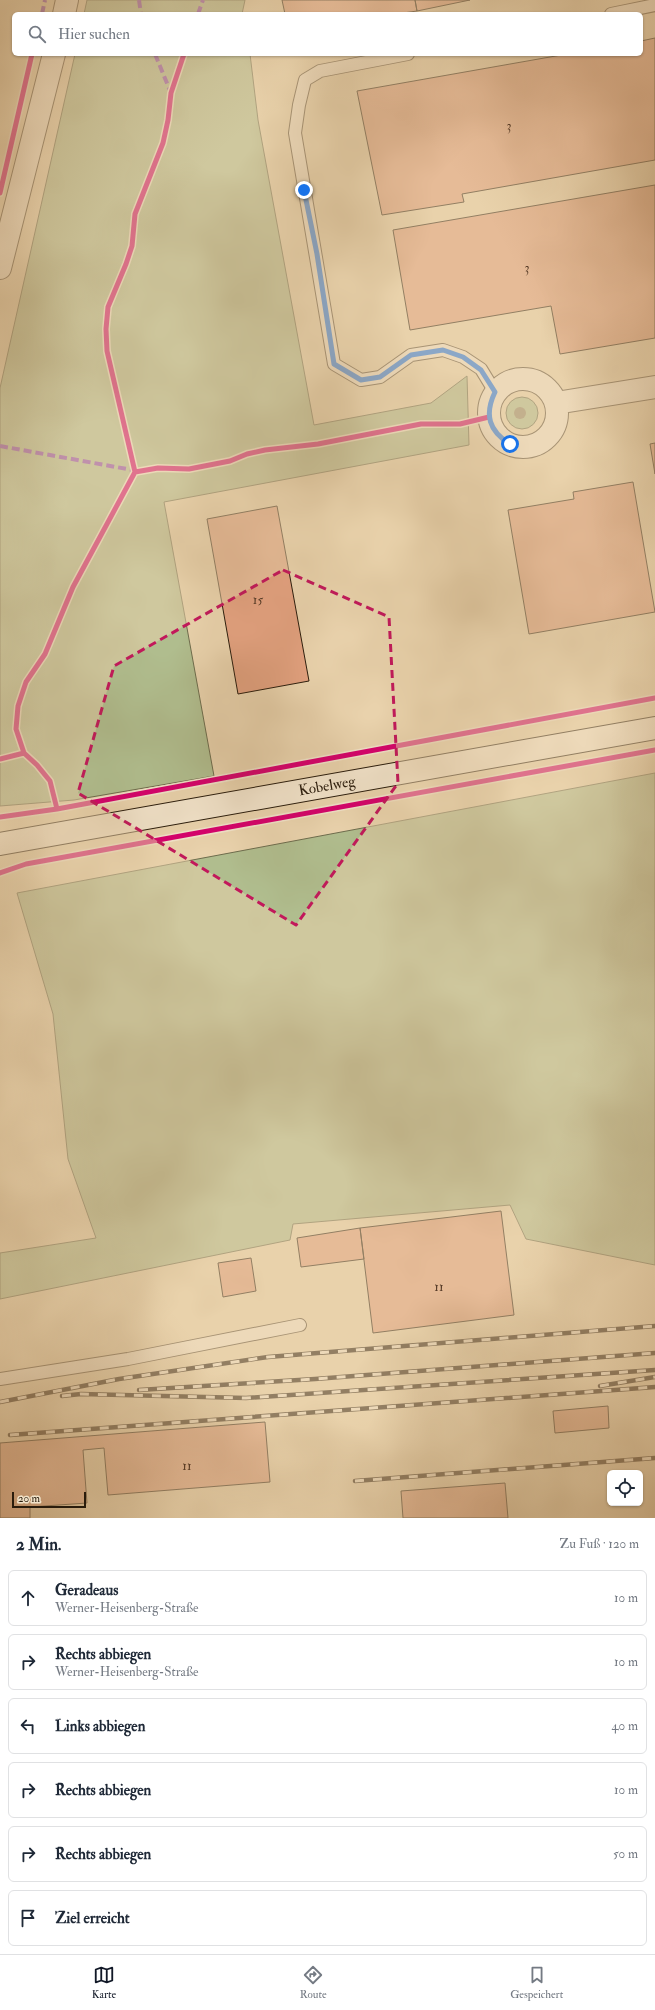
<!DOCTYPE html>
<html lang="de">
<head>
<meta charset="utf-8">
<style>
  :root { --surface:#fff; --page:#f2f2f3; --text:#1f2937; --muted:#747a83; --line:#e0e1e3; --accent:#111827 }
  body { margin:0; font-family:"IM FELL Double Pica",serif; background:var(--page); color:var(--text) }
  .controls { position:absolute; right:12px; bottom:12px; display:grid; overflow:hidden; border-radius:6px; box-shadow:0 1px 3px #0004 }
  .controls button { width:36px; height:36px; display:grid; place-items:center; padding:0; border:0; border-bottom:1px solid var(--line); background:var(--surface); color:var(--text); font:20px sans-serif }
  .scale { position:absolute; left:12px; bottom:10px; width:74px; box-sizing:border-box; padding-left:4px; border:2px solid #2a1c0c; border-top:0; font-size:11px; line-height:14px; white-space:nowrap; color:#2a1c0c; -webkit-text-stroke:3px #f1e2c9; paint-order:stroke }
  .stop { position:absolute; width:12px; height:12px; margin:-9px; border:3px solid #1a73e8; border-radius:50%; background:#fff }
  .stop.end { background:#1a73e8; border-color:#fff; box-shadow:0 1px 4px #0008 }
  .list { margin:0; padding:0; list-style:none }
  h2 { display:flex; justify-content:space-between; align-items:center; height:52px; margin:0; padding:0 16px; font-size:17px }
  h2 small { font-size:13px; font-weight:400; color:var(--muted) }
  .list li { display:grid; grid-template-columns:26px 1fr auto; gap:12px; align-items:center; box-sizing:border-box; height:56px; margin:0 8px 8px; padding:0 8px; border:1px solid var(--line); border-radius:6px }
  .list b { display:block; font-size:15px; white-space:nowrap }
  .list p { margin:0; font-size:13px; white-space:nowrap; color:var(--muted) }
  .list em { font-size:13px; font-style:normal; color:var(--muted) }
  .icon { flex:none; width:22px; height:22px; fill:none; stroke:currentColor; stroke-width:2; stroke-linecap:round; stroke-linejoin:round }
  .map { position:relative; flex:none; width:655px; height:1518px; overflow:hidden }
  .search { position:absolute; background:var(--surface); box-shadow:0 1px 3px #0004; left:12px; right:12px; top:12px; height:44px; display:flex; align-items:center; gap:10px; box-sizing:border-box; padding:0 14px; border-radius:6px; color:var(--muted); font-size:15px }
  .sheet { height:436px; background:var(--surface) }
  nav { display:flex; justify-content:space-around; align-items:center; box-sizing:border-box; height:56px; border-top:1px solid var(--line); background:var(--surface); font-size:11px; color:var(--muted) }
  nav a { display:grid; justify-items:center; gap:2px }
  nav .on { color:var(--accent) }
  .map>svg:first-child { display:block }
</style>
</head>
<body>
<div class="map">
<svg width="655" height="1518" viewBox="0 0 655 1518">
  <rect width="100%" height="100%" fill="#e9d2ac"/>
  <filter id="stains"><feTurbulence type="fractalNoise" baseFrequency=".005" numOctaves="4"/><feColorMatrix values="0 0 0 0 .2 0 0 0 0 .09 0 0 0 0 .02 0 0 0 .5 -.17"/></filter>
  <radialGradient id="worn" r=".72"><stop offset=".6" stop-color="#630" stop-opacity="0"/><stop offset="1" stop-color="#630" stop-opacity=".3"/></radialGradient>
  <path fill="#b0bd8e" stroke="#6d6c4d" d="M 87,0 L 245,0 L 242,14 L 84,14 Z
    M 75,54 L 250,54 L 258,120 L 314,425 L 431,403 L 467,376 L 469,445 L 164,502 L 214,776 L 74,800 L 0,806 L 0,388 Z
    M506 413a16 16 0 1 1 32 0a16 16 0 1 1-32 0Z
    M 655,773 L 655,1265 L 526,1239 L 510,1205 L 293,1224 L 290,1240 L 0,1299 L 0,1253 L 96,1238 L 68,1159 L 53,1014 L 17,893 Z"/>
  <path fill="#e2a17f" stroke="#2a1c0c" d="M 282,0 L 415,0 L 417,11 L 396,14 L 285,14 Z
    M 415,0 L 470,0 L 417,11 Z
    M 655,38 L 655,160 L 462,194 L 464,202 L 382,215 L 357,91 L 567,54 L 641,54 L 641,41 Z
    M 655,185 L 655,338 L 560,354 L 551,306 L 410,330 L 393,230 Z
    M 655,443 L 655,474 L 650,444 Z
    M 633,482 L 655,612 L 529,634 L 508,510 L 574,499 L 573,492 Z
    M 277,506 L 309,681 L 238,694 L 207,519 Z
    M 501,1211 L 514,1315 L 373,1333 L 360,1228 Z
    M 360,1228 L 364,1259 L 301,1267 L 297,1238 Z
    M 251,1258 L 256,1291 L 223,1297 L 218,1263 Z
    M 608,1406 L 609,1428 L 555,1433 L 553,1411 Z
    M 265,1422 L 270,1482 L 108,1495 L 104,1448 L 83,1450 L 87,1503 L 30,1507 L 30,1518 L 0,1518 L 0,1443 Z
    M 505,1483 L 508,1518 L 403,1518 L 401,1491 Z"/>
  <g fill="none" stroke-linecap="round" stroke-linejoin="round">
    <defs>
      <path id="lane" d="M 611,14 L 655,5
        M 408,54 L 320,71 L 305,80 L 299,105 L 295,133 L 334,364 L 361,380 L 380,377 L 411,355 L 443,350 L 463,357 L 481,369 L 495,392
        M 0,1379 L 128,1359 L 300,1325"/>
      <path id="street" d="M 64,14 L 67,0
        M 0,268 L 54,54
        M489 413a34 34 0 1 1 68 0a34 34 0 1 1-68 0Z
        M 556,403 L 655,387"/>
      <path id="secondary" d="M 0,844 L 655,728"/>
    </defs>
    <use href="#lane" stroke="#5a4a34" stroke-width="14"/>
    <use href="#street" stroke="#5a4a34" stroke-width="24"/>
    <use href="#secondary" stroke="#2a1c0c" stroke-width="24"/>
    <use href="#lane" stroke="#f1e2c9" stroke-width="12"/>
    <use href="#street" stroke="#f1e2c9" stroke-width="22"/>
    <use href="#secondary" stroke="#f1e2c9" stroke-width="22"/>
    <defs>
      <path id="rail" d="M 600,1386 L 655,1377
        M 139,1390 L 315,1379 L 655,1353
        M 62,1396 L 81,1394 L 246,1398 L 655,1370
        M 0,1402 L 119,1379 L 268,1357 L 655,1326
        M 10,1435 L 655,1387
        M 355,1481 L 655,1458"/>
    </defs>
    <use href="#rail" stroke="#2a1c0c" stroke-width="4.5"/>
    <use href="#rail" stroke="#f1e2c9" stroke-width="3" stroke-dasharray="9" stroke-linecap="butt"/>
    <path stroke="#8e44ad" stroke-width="4" stroke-dasharray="8 4" stroke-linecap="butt" d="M 139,0 L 141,14
      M 42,14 L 45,0
      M 198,14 L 203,0
      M 155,54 L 171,93
      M 0,446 L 138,471"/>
    <defs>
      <path id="cycleway" d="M 0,193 L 32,54
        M 135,472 L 158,468 L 189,469 L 230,461 L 247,454 L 265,450 L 318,444 L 421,424 L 460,424 L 489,417
        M 24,753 L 37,765 L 50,781 L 57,809
        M 0,759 L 24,753 L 16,729 L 18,706 L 26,682 L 45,654 L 73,587 L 135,472 L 107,351 L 106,329 L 108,307 L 126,264 L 132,246 L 135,214 L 163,143 L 168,120 L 171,93 L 184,54
        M 0,817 L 57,809 L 655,698
        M 0,873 L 26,864 L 655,750"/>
    </defs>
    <use href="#cycleway" stroke="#f1e2c9" stroke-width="8"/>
    <use href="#cycleway" stroke="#d6006c" stroke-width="5"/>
  </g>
  <circle fill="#968869" cx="520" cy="413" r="6"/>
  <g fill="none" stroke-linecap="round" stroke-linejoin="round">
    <path stroke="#1a73e8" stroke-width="5" d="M 304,190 L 317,254 L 334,364 L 361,380 L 380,377 L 411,355 L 443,350 L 463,357 L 481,370 L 495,392 C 484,415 489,431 510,444"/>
  </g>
  <path d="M0 0H655V1518H0ZM 283,570 L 389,617 L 398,783 L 296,925 L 78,793 L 114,666 Z" fill="#e9d2ac" fill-opacity=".55" fill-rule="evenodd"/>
  <path fill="none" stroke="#c2185b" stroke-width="3" stroke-dasharray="8 5" stroke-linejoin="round" d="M 283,570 L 389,617 L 398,783 L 296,925 L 78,793 L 114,666 Z"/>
  <g text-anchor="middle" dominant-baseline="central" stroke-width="3" stroke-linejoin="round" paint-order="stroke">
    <g font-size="13" fill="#583d29">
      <text x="509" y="126">3</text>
      <text x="527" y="268">3</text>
      <text x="258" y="600">15</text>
      <text x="439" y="1287">11</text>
      <text x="187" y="1466">11</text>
    </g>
    <g font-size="15" fill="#2a1c0c" stroke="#f1e2c9">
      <text transform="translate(327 786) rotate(-10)">Kobelweg</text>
    </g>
  </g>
  <rect width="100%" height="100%" filter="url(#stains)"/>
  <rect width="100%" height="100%" fill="url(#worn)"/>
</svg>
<div class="controls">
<button><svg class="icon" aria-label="locate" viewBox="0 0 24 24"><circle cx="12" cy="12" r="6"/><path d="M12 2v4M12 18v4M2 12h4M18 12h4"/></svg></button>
</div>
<div class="scale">20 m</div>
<div class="stop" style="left:510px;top:444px"></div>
<div class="stop end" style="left:304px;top:190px"></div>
<div class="search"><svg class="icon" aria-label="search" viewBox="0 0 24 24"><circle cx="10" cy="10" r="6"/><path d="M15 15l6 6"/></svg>Hier suchen</div>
</div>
<section class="sheet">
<h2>2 Min.<small>Zu Fuß · 120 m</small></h2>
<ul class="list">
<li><svg class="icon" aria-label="ahead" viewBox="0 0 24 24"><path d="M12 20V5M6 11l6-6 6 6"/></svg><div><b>Geradeaus</b><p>Werner-Heisenberg-Straße</p></div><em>10 m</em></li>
<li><svg class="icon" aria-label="right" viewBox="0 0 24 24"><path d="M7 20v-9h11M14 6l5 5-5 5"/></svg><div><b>Rechts abbiegen</b><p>Werner-Heisenberg-Straße</p></div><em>10 m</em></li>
<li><svg class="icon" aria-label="left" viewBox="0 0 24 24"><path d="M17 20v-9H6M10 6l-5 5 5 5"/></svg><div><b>Links abbiegen</b></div><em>40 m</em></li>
<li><svg class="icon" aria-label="right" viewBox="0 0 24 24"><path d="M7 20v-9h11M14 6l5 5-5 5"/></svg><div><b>Rechts abbiegen</b></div><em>10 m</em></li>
<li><svg class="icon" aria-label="right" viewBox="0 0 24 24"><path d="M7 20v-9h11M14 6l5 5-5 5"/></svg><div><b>Rechts abbiegen</b></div><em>50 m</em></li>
<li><svg class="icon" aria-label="arrive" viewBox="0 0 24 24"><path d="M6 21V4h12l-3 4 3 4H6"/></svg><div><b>Ziel erreicht</b></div></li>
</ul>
</section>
<nav>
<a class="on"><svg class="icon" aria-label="map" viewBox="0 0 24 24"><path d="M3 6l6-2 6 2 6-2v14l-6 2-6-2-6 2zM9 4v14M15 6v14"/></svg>Karte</a>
<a><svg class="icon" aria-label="directions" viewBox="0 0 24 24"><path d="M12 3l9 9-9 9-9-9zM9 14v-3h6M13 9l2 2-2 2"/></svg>Route</a>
<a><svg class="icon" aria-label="saved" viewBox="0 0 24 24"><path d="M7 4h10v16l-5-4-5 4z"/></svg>Gespeichert</a>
</nav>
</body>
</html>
